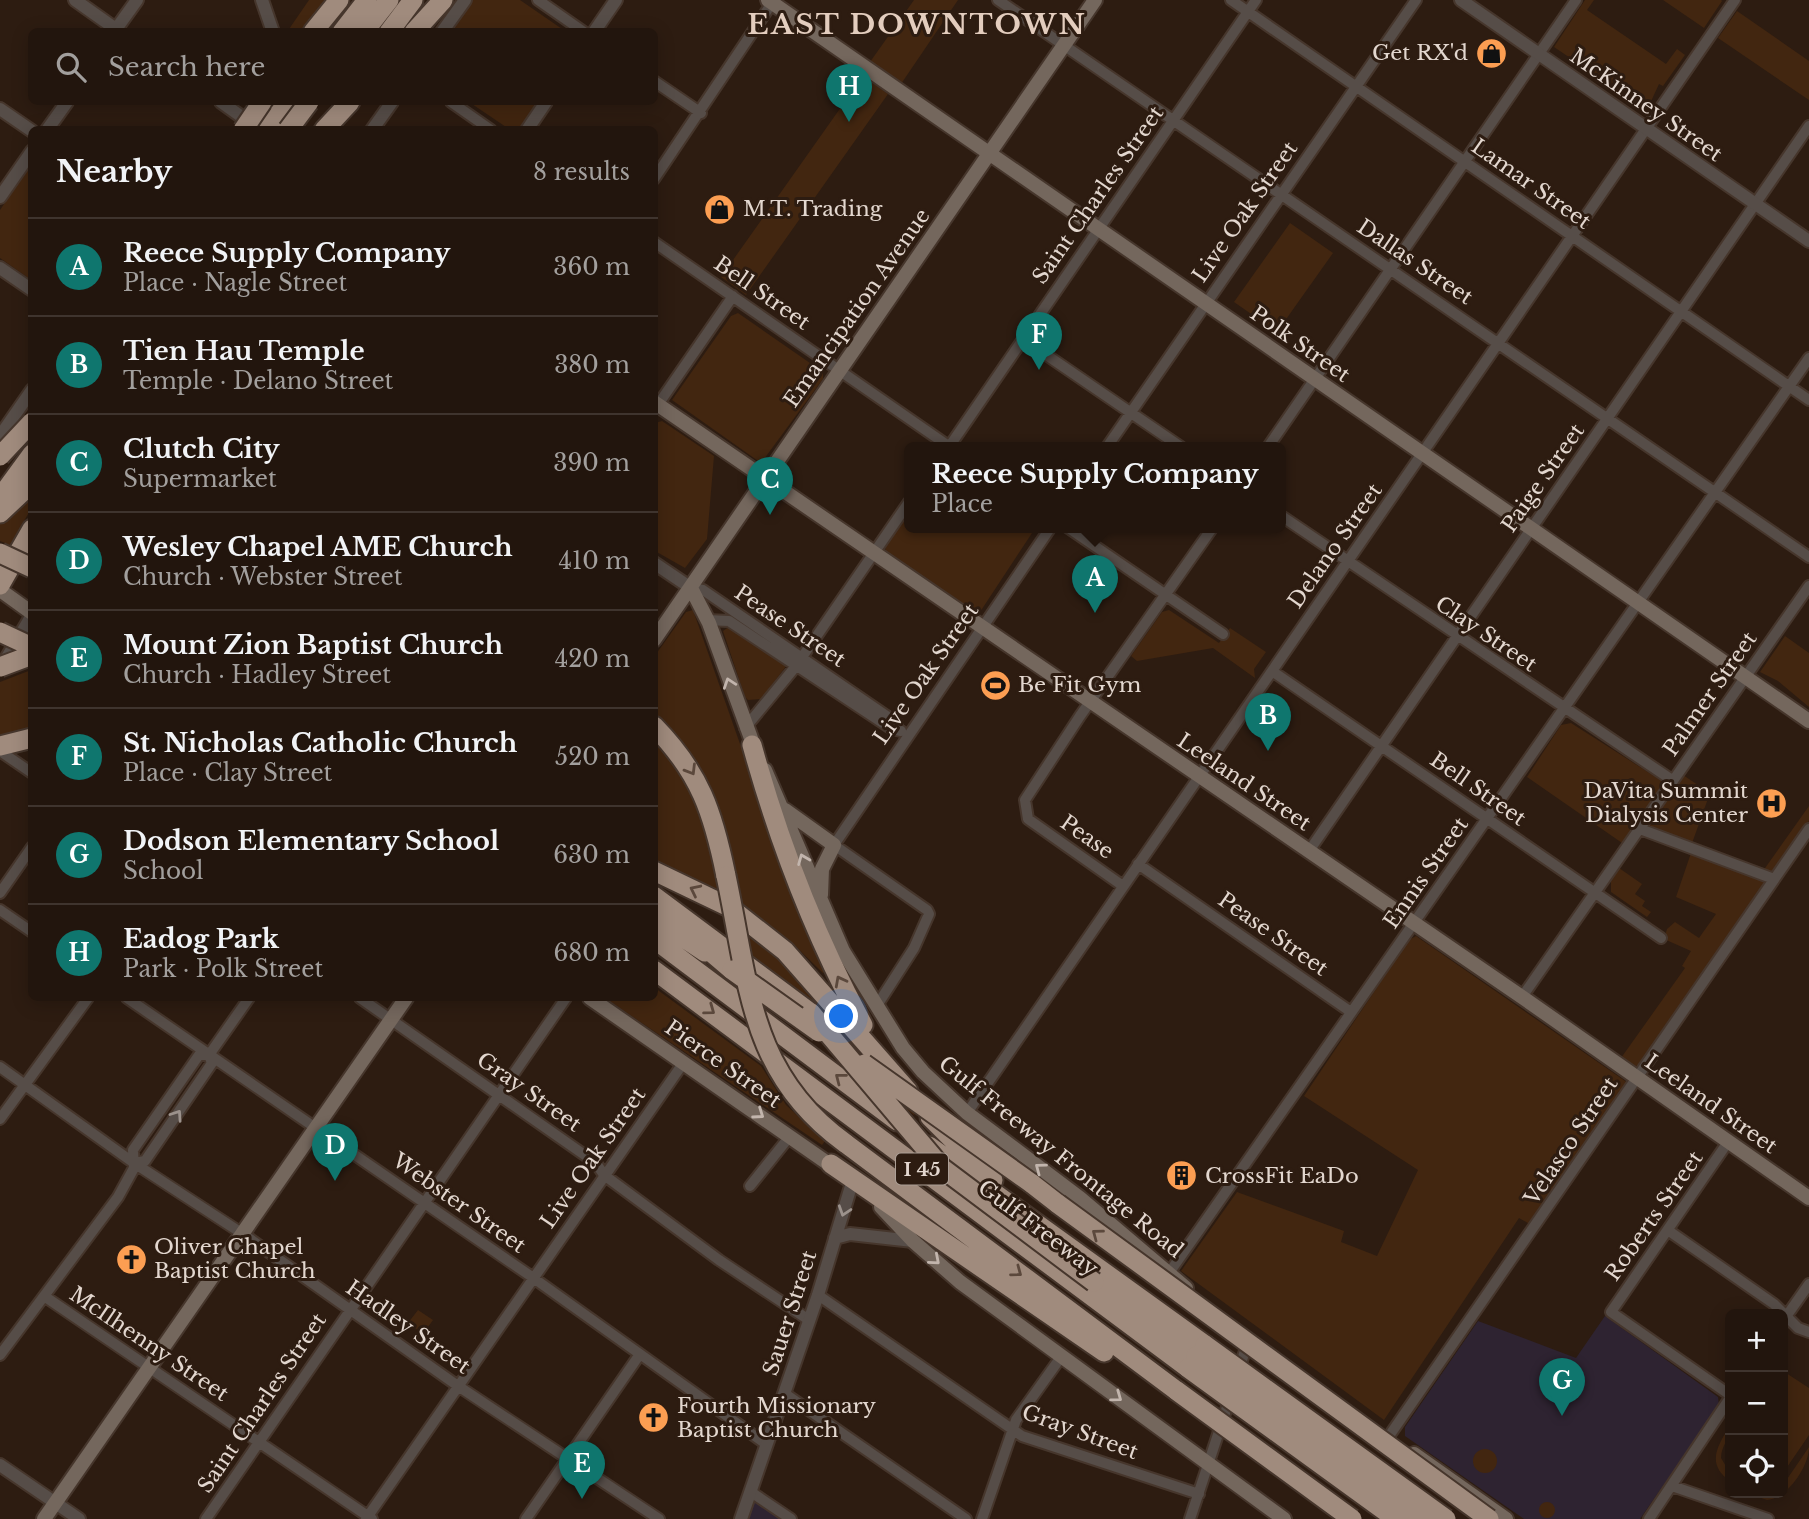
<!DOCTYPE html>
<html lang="en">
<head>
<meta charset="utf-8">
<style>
  :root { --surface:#22150d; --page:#2e221b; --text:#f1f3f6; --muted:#a29f9d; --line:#3f342e; --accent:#0f766e }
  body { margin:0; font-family:"Libre Baskerville",serif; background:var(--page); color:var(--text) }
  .controls { position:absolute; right:21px; bottom:21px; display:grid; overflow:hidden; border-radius:10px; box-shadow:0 4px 18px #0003 }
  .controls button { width:63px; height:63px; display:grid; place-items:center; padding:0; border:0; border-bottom:2px solid var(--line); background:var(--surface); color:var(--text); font:35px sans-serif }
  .you { position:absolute; left:842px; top:1017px; width:24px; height:24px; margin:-18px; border:5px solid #fff; border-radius:50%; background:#1a73e8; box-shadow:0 0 0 10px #1a73e833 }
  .badge { display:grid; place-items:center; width:46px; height:46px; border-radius:50%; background:var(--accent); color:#fff; font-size:23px; font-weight:700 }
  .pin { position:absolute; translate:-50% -58px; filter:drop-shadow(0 2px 4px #0008) }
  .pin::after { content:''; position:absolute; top:37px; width:24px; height:21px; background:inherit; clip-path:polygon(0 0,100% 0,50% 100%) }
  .popup { position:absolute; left:904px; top:442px; width:382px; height:91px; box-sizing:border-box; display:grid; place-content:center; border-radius:10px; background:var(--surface); filter:drop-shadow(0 2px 5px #0005); font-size:23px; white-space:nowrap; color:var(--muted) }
  .popup b { font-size:26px; color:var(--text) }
  .popup::after { content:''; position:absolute; left:50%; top:100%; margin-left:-14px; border:14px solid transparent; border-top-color:var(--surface) }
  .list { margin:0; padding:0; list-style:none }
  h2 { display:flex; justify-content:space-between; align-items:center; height:91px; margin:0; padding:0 28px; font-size:30px }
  h2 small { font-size:23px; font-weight:400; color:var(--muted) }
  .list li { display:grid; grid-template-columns:46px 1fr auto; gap:21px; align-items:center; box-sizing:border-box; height:98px; padding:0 28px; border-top:2px solid var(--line) }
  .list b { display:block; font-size:26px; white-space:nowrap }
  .list p { margin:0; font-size:23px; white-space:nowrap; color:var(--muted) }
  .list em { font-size:23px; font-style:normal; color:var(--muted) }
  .icon { flex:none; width:38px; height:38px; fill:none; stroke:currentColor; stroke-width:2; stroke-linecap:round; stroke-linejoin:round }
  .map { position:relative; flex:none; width:1809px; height:1519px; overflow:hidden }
  .search { position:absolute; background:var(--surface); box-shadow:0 4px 18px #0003; left:28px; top:28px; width:630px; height:77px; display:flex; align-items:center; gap:18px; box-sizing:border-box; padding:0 24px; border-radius:10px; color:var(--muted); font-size:26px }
  .panel { position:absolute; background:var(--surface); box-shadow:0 4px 18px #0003; left:28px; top:126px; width:630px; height:875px; border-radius:10px }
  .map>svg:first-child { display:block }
</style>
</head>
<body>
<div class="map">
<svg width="1809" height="1519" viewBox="0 0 1809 1519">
  <rect width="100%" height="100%" fill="#2d1c11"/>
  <path fill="#2e2331" d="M 1605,1316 L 1718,1397 L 1719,1405 L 1640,1519 L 1524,1519 L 1405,1436 L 1405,1427 L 1478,1321 L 1576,1358 Z
    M 754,1502 L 758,1503 L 781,1519 L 744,1519 Z"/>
  <path fill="#422610" d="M 309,0 L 331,0 L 306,31 L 287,32 Z
    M 469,0 L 520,0 L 565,31 L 447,32 Z
    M 914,0 L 958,0 L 901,84 L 870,62 Z
    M 1585,0 L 1594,0 L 1587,10 L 1666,64 L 1677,49 L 1685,55 L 1663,86 L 1659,84 L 1647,110 L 1554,47 Z
    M 1663,0 L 1721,0 L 1722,1 L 1704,28 Z
    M 1737,11 L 1809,61 L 1809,100 L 1718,38 Z
    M 863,76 L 888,94 L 746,295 L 721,277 Z
    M 469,102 L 538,102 L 518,130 L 509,129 Z
    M 31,164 L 31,280 L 0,258 L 0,210 Z
    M 1290,223 L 1333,253 L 1277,332 L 1234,302 Z
    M 738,313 L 823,372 L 823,379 L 761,463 L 672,400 L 731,316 Z
    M 662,421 L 714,456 L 707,539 L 685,568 L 655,551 L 655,423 Z
    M 31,492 L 31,509 L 10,545 L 0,541 L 0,521 Z
    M 909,510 L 909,527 L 1036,527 L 980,612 L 973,613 L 885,552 L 886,544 Z
    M 693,610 L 759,798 L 827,969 L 823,973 L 790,941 L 738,902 C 723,825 715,771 655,714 L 654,657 L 686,612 Z
    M 1169,610 L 1219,643 L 1230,628 L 1266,652 L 1254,669 L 1255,678 L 1213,648 L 1137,661 L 1131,656 L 1162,612 Z
    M 730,626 L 787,665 L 761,699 L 748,700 L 745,697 L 723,631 Z
    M 1785,636 L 1809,653 L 1809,707 L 1778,681 L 1760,672 Z
    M 31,670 L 31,730 L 0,738 L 0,682 Z
    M 1571,723 L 1662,781 L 1661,791 L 1625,845 L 1527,777 L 1561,725 Z
    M 654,741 C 698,779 710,836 718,890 L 655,862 Z
    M 1683,775 L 1710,793 L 1691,846 L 1649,825 Z
    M 1809,806 L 1809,821 L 1771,874 L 1763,871 Z
    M 1691,853 L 1764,881 L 1765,885 L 1637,1069 L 1621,1058 L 1685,968 L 1682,966 L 1691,951 L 1664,939 L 1667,929 L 1675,922 L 1699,938 L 1716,914 L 1676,897 Z
    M 1619,868 L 1642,884 L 1635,894 L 1645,901 L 1642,906 L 1651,912 L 1647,917 L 1611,892 L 1611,881 Z
    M 743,928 L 786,964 L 916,1112 L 914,1115 L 881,1090 L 750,960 Z
    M 1416,936 L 1628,1083 L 1533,1226 L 1519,1218 L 1384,1420 L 1181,1271 L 1237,1192 L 1344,1231 L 1341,1242 L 1377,1256 L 1418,1170 L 1304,1096 L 1409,940 Z
    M 655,988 L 761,1066 L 786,1105 L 825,1141 L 822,1145 L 605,998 L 654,998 Z
    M 418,1310 L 433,1320 L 423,1334 L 408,1323 Z
    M 1783,1371 L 1809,1388 L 1809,1435 L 1783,1473 Z
    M 1730,1426 C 1730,1439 1721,1446 1721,1458 L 1730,1473 L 1730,1481 C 1706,1464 1717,1446 1730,1426 Z
    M 1809,1447 C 1809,1466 1788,1498 1767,1500 L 1747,1493 L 1783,1493 L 1783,1485 Z
    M1473 1461a12 12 0 1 1 24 0a12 12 0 1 1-24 0Z
    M1539 1510a8 8 0 1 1 16 0a8 8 0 1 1-16 0Z"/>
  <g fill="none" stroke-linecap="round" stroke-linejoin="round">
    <defs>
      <path id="minor" d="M 538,0 L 584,32
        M 998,0 L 1809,557
        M 1231,0 L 1809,400
        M 654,81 L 701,113
        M 451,102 L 491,130
        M 654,179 L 774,0
        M 654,242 L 950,447
        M 1023,339 L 1181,447
        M 655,409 L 733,296
        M 949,447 L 1256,0
        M 1107,447 L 1416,0
        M 1268,447 L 1576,0
        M 1280,515 L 1672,780
        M 1067,527 L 1223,634
        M 691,588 L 703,590 L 897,723 L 897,728
        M 707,620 L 729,621 L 892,729 L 901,731
        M 1272,671 L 1661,938
        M 745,728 L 796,666 L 909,502
        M 0,751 L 32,773
        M 1640,829 L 1774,879
        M 1309,851 L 1809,126
        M 1138,864 L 1351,1012
        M 1123,886 L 1028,819 L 1025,800 L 1080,716 L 1213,527
        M 0,893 L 32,847
        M 0,910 L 32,932
        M 1522,997 L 1809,586
        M 127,998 L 532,1277 L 766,1444
        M 360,998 L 596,1163 L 604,1175 L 719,1260 L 809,1320
        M 876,1007 L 914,948 L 929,914 L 927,910 L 834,845 L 1051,527
        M 0,1067 L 134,1163 L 243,1234 L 458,1386 L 659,1519
        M 967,1113 L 1735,0
        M 0,1119 L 88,998
        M 1728,1142 L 1611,1312 L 1730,1395
        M 134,1163 L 145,1161 L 212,1063 L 209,1055 L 249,998
        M 750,1186 L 790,1136
        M 1669,1231 L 1774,1304 L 1798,1328 L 1809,1332
        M 1169,1273 L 1809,358
        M 818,1295 L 1022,1436 L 1199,1494
        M 44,1296 L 372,1519
        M 1783,1321 L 1809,1284
        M 0,1355 L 118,1197 L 134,1168 L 133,1150 L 199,1055 L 209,1055
        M 1238,1373 L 1248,1341
        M 784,1393 L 966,1519
        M 1387,1439 L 1809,829
        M 1672,1486 L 1768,1519
        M 751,1492 L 791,1519
        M 206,1519 L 566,998
        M 366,1519 L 684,1062
        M 526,1519 L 640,1354
        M 982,1519 L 1016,1420 L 1061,1357
        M 1190,1519 L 1231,1395
        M 1649,1519 L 1730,1398"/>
      <path id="tertiary" d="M 75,0 L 120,32
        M 262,0 L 273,32
        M 1461,0 L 1809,241
        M 114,32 L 137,0
        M 442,32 L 465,0
        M 594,32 L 616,0
        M 221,102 L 253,125
        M 0,109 L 32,131
        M 47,130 L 67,102
        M 372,130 L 392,102
        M 527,130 L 546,102
        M 0,197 L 32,151
        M 0,268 L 32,290
        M 0,436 L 32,390
        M 654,563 L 691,588
        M 2,666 L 32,615
        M 835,1238 L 850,1234 L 913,1241
        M 0,1465 L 79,1519
        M 741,1519 L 818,1295 L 852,1183"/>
      <path id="secondary" d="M 768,0 L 1809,721
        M 654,402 L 1522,997 L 1809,1198
        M 691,588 L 709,623 L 756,752
        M 0,590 L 32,613
        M 654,640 L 1095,0
        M 765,770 L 843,951 L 903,1048 L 923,1072 L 967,1113 L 1080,1198 L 1186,1288
        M 785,810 L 834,845 L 822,869 L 821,895
        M 590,998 L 836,1169
        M 881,1207 L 913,1241 L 960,1282 L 1284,1519
        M 1414,1454 L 1506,1519
        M 44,1519 L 406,998"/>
      <path id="motorway" d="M 313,32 L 339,0
        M 342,32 L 367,0
        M 364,32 L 389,0
        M 389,32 L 413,0
        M 414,32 L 443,0
        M 266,130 L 288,102
        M 324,130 L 350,102
        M 0,498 L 32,454
        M 0,513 L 32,483
        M 0,585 L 32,529
        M 654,726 C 700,773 713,812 726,876
        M 752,745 C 779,843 815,936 863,1025
        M 0,746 L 32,738
        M 654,871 L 729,907 L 785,951 L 908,1091
        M 654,896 L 811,1013
        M 654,918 L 705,952
        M 654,939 L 897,1121
        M 698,941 L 732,970
        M 654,970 L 1188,1368
        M 930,1117 L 993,1180
        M 845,1143 L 1177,1391
        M 929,1146 L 1205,1345
        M 831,1164 L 1104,1352
        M 1031,1183 L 1058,1204
        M 1094,1282 L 1196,1356"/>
    </defs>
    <use href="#minor" stroke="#46362c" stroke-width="14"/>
    <use href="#tertiary" stroke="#46362c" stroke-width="16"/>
    <use href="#secondary" stroke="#46362c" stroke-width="18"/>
    <use href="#motorway" stroke="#46362c" stroke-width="23"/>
    <use href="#minor" stroke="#564d48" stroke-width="10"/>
    <use href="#tertiary" stroke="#564d48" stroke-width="12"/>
    <use href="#secondary" stroke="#74675d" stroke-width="14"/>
    <use href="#motorway" stroke="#a08b7d" stroke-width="19"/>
    <defs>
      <path id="motorway-bridge" d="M 243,130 L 262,102
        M 288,130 L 309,102
        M 0,456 L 32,422
        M 0,553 L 32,568
        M 0,632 L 32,647
        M 0,667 L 32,655
        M 726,876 C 749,983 749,1074 845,1143
        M 732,970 L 819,1032
        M 811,1013 L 942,1168 L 1094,1282
        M 864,1064 L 1031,1183
        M 1058,1204 L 1489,1519
        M 1205,1345 L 1446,1519
        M 1196,1356 L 1421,1519
        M 1188,1368 L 1396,1519
        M 1177,1391 L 1352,1519"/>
    </defs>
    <use href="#motorway-bridge" stroke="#46362c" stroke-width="23" stroke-linecap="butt"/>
    <use href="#motorway-bridge" stroke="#a08b7d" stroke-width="19"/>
  </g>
  <defs><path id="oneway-chevron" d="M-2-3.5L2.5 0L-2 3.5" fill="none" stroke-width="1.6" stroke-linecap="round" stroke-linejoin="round" transform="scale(1.75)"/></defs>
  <g stroke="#c2b5ad">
    <use href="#oneway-chevron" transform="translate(729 683) rotate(-109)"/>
    <use href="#oneway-chevron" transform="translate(803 859) rotate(-112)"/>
    <use href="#oneway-chevron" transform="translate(759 1114) rotate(35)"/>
    <use href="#oneway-chevron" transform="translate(1040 1168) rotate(-143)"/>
    <use href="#oneway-chevron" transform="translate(935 1260) rotate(41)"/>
    <use href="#oneway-chevron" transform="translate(1117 1397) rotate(36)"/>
  </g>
  <g stroke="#5b483c">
    <use href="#oneway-chevron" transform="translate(691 770) rotate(59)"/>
    <use href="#oneway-chevron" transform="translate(695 890) rotate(-154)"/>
    <use href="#oneway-chevron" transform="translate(840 981) rotate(-118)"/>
    <use href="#oneway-chevron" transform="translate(710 1010) rotate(36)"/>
    <use href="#oneway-chevron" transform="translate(840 1078) rotate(-142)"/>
    <use href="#oneway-chevron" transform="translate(1097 1234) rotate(-143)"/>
    <use href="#oneway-chevron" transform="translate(1017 1272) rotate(37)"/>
  </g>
  <g stroke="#9c928c">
    <use href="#oneway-chevron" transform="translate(177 1115) rotate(-56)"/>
    <use href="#oneway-chevron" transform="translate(844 1211) rotate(108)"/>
  </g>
  <defs>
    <symbol id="shop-disc" viewBox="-11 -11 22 22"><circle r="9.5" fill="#fc9e52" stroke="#2d1c11"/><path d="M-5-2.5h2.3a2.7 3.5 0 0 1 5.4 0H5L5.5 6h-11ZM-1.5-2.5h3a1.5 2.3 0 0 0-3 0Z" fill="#111"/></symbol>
    <symbol id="stadium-disc" viewBox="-11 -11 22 22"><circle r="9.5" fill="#fc9e52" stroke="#2d1c11"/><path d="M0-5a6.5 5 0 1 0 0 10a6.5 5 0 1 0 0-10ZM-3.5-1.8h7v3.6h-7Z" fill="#111"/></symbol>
    <symbol id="hospital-disc" viewBox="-11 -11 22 22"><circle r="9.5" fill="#fc9e52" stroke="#2d1c11"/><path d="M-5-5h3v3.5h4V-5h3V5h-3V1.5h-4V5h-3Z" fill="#111"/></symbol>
    <symbol id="building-disc" viewBox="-11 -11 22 22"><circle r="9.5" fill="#fc9e52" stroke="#2d1c11"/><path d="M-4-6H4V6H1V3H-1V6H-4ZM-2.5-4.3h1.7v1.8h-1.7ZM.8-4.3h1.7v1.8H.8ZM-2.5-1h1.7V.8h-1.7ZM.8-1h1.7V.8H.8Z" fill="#111"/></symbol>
    <symbol id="church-disc" viewBox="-11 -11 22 22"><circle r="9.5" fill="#fc9e52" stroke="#2d1c11"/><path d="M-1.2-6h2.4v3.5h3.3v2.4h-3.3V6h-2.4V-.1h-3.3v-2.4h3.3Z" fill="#111"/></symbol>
  </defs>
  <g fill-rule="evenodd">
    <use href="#shop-disc" x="1474" y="36" width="35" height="35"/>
    <use href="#shop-disc" x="702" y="192" width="35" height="35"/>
    <use href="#stadium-disc" x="978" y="668" width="35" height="35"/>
    <use href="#hospital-disc" x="1754" y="786" width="35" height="35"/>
    <use href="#building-disc" x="1164" y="1158" width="35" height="35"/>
    <use href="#church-disc" x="114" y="1242" width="35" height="35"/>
    <use href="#church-disc" x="636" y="1400" width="35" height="35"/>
  </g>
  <g text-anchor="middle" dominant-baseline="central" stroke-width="6" stroke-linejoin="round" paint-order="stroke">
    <rect fill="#2d1c11" stroke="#ac9f96" stroke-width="2" x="896" y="1153.5" width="52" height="31" rx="5"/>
    <g font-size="19" font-weight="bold" fill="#e3d7cf">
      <text x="922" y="1169">I 45</text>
    </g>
    <g font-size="21" fill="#e3d7cf" stroke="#2d1c11" text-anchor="start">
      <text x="1468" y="53" text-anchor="end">Get RX'd</text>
      <text x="743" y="209">M.T. Trading</text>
      <text x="1018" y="685">Be Fit Gym</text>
      <text x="1748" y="791" text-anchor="end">DaVita Summit<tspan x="1748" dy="24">Dialysis Center</tspan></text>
      <text x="1205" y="1176">CrossFit EaDo</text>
      <text x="154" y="1247">Oliver Chapel<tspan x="154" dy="24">Baptist Church</tspan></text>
      <text x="677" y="1406">Fourth Missionary<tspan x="677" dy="24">Baptist Church</tspan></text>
    </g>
    <g font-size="21" fill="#e3d7cf" stroke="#2d1c11">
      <text transform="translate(1646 105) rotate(35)">McKinney Street</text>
      <text transform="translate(1531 184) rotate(35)">Lamar Street</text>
      <text transform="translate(1098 195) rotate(-55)">Saint Charles Street</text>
      <text transform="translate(1245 212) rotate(-55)">Live Oak Street</text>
      <text transform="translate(1415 262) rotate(34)">Dallas Street</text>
      <text transform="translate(762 293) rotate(35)">Bell Street</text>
      <text transform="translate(857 308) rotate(-55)">Emancipation Avenue</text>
      <text transform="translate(1300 344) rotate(35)">Polk Street</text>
      <text transform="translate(1543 478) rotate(-55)">Paige Street</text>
      <text transform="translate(1335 546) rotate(-55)">Delano Street</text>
      <text transform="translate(790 626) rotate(34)">Pease Street</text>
      <text transform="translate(1486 634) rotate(34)">Clay Street</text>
      <text transform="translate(926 674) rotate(-55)">Live Oak Street</text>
      <text transform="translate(1710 694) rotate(-55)">Palmer Street</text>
      <text transform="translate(1244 782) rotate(34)">Leeland Street</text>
      <text transform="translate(1478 789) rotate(35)">Bell Street</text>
      <text transform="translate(1087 837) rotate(35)">Pease</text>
      <text transform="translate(1426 873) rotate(-55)">Ennis Street</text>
      <text transform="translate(1273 934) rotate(35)">Pease Street</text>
      <text transform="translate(723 1064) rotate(35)">Pierce Street</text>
      <text transform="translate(529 1092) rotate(35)">Gray Street</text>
      <text transform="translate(1711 1104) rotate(35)">Leeland Street</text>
      <text transform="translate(1571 1141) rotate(-56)">Velasco Street</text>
      <text transform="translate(1061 1157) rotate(39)">Gulf Freeway Frontage Road</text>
      <text transform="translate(593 1158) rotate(-55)">Live Oak Street</text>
      <text transform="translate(459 1203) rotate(35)">Webster Street</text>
      <text transform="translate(1654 1216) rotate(-55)">Roberts Street</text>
      <text transform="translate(1038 1228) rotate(37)">Gulf Freeway</text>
      <text transform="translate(790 1313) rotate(-72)">Sauer Street</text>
      <text transform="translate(408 1327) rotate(35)">Hadley Street</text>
      <text transform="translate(149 1344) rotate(34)">McIlhenny Street</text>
      <text transform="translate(262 1403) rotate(-56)">Saint Charles Street</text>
      <text transform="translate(1080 1432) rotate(20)">Gray Street</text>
    </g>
    <g font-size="28" font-weight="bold" letter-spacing="2" fill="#e3cdbe" stroke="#2d1c11">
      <text x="917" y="24">EAST DOWNTOWN</text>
    </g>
  </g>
</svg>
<div class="controls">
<button>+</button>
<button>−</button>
<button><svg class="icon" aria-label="locate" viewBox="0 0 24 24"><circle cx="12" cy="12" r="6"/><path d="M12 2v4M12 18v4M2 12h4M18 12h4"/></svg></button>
</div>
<div class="you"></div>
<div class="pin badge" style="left:1095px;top:613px">A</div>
<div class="popup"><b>Reece Supply Company</b>Place</div>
<div class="pin badge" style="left:1268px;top:751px">B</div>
<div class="pin badge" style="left:770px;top:515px">C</div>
<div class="pin badge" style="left:335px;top:1181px">D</div>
<div class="pin badge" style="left:582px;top:1499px">E</div>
<div class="pin badge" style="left:1039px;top:370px">F</div>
<div class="pin badge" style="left:1562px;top:1416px">G</div>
<div class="pin badge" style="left:849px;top:122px">H</div>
<div class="search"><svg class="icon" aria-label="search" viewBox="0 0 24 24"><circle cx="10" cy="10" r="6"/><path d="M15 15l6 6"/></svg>Search here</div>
<section class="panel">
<h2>Nearby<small>8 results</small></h2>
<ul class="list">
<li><span class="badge">A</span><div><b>Reece Supply Company</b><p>Place · Nagle Street</p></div><em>360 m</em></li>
<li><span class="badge">B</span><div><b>Tien Hau Temple</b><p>Temple · Delano Street</p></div><em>380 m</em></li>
<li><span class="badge">C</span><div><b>Clutch City</b><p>Supermarket</p></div><em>390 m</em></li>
<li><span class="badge">D</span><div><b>Wesley Chapel AME Church</b><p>Church · Webster Street</p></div><em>410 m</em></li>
<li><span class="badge">E</span><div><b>Mount Zion Baptist Church</b><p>Church · Hadley Street</p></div><em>420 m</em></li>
<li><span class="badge">F</span><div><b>St. Nicholas Catholic Church</b><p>Place · Clay Street</p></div><em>520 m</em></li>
<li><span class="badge">G</span><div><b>Dodson Elementary School</b><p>School</p></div><em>630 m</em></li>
<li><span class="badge">H</span><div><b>Eadog Park</b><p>Park · Polk Street</p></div><em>680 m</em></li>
</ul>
</section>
</div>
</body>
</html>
